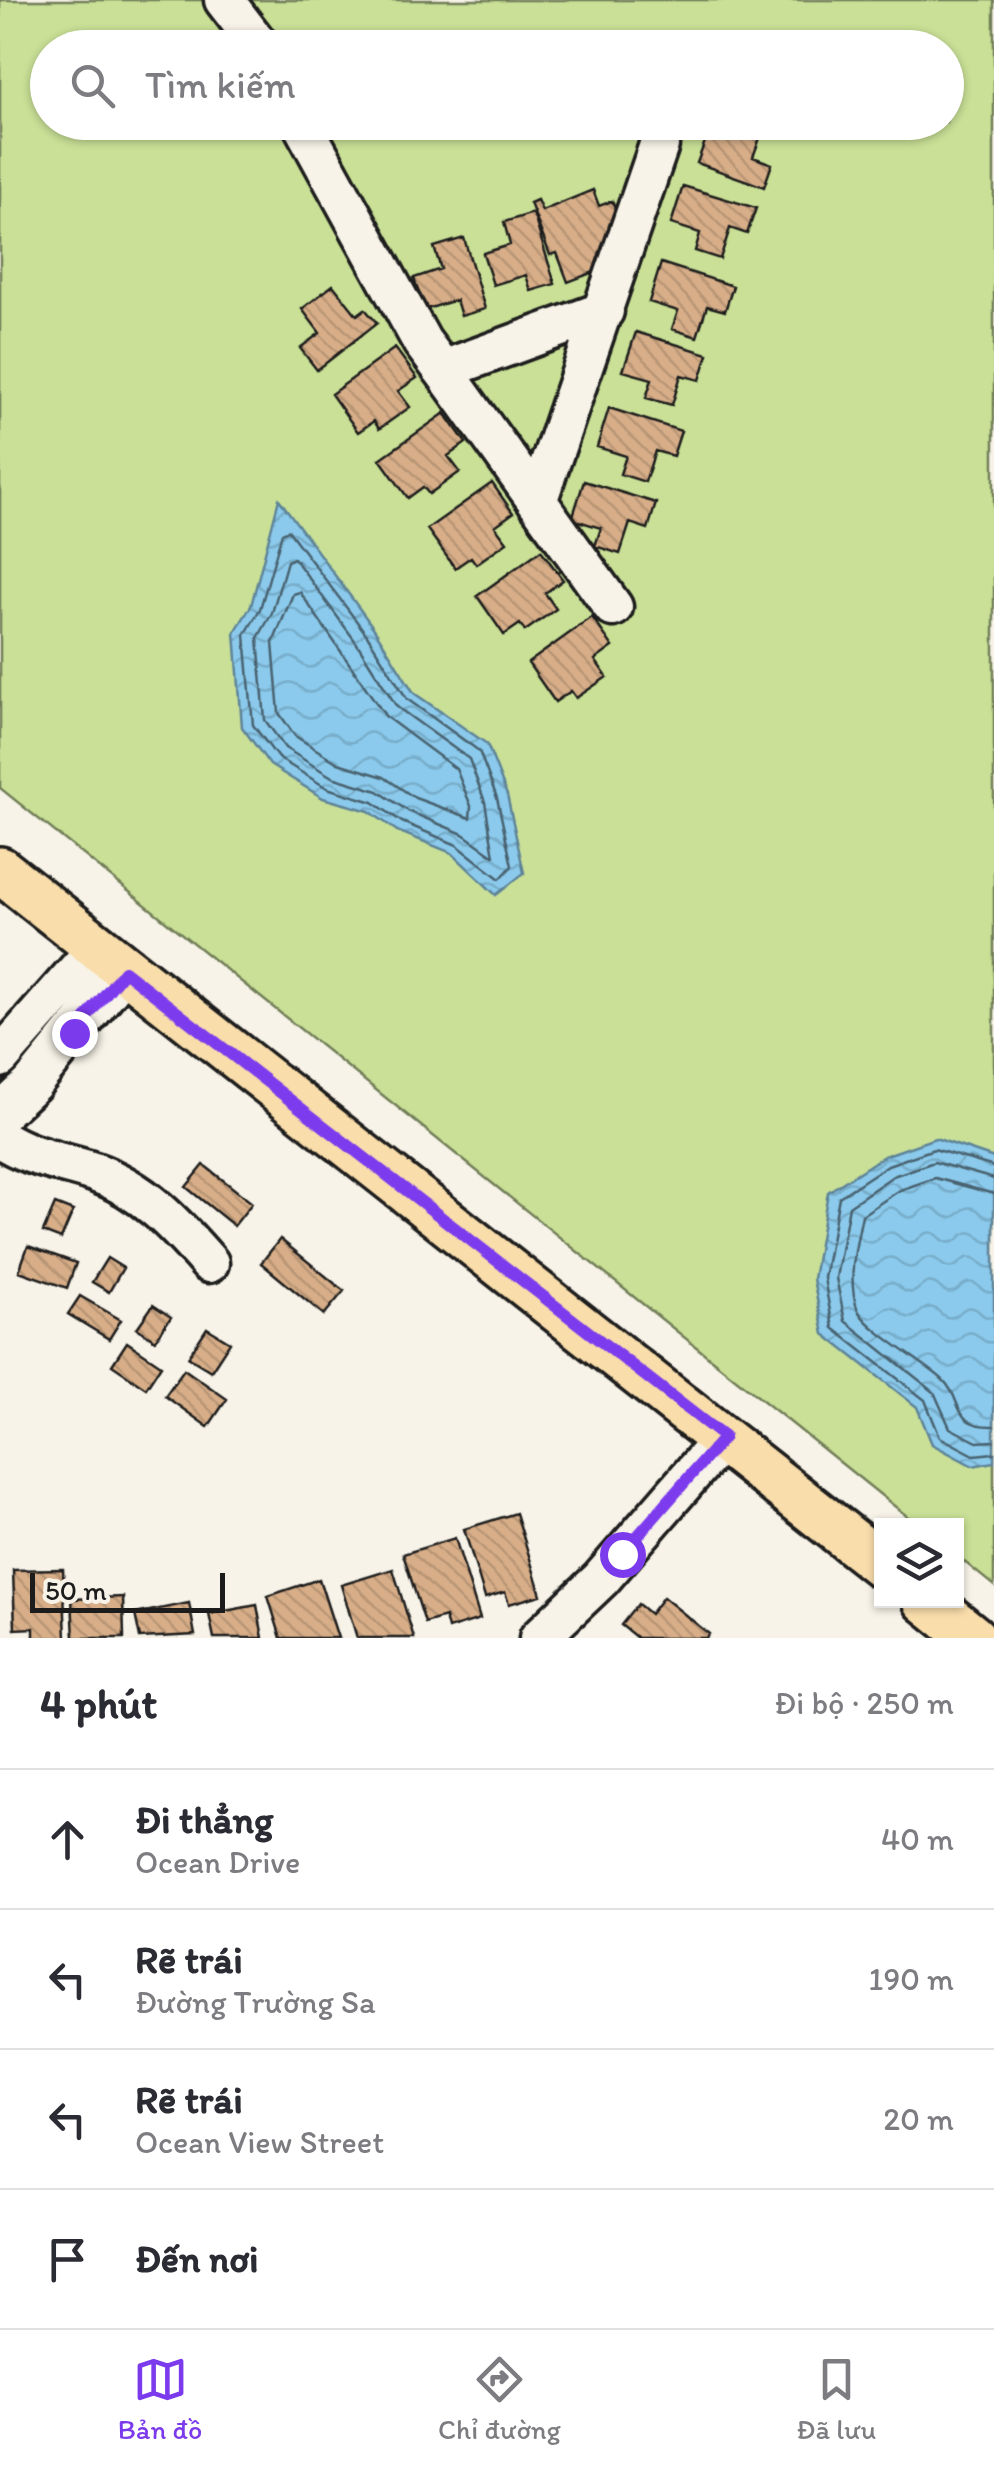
<!DOCTYPE html>
<html lang="vi">
<head>
<meta charset="utf-8">
<style>
  :root { --surface:#fff; --page:#f7f7f7; --text:#2b2b33; --muted:#7c7c81; --line:#e1e1e2; --accent:#7c3aed }
  body { margin:0; font-family:Itim,sans-serif; background:var(--page); color:var(--text) }
  .controls { position:absolute; right:30px; bottom:30px; display:grid; overflow:hidden; border-radius:0px; box-shadow:0 2px 8px #0004 }
  .controls button { width:90px; height:90px; display:grid; place-items:center; padding:0; border:0; border-bottom:2px solid var(--line); background:var(--surface); color:var(--text); font:50px sans-serif }
  .scale { position:absolute; left:30px; bottom:25px; width:195px; box-sizing:border-box; padding-left:10px; border:5px solid #1c1c1c; border-top:0; font-size:28px; line-height:35px; white-space:nowrap; color:#1c1c1c; -webkit-text-stroke:8px #f7f3e8; paint-order:stroke }
  .stop { position:absolute; width:30px; height:30px; margin:-22px; border:8px solid #7c3aed; border-radius:50%; background:#fff }
  .stop.end { background:#7c3aed; border-color:#fff; box-shadow:0 2px 10px #0008 }
  .list { margin:0; padding:0; list-style:none }
  h2 { display:flex; justify-content:space-between; align-items:center; height:130px; margin:0; padding:0 40px; font-size:42px }
  h2 small { font-size:32px; font-weight:400; color:var(--muted) }
  .list li { display:grid; grid-template-columns:65px 1fr auto; gap:30px; align-items:center; box-sizing:border-box; height:140px; padding:0 40px; border-top:2px solid var(--line) }
  .list b { display:block; font-size:38px; white-space:nowrap }
  .list p { margin:0; font-size:32px; white-space:nowrap; color:var(--muted) }
  .list em { font-size:32px; font-style:normal; color:var(--muted) }
  .icon { flex:none; width:55px; height:55px; fill:none; stroke:currentColor; stroke-width:2; stroke-linecap:round; stroke-linejoin:round }
  .map { position:relative; flex:none; width:994px; height:1638px; overflow:hidden }
  .search { position:absolute; background:var(--surface); box-shadow:0 2px 8px #0004; left:30px; right:30px; top:30px; height:110px; display:flex; align-items:center; gap:25px; box-sizing:border-box; padding:0 35px; border-radius:55px; color:var(--muted); font-size:38px }
  .sheet { height:690px; background:var(--surface) }
  nav { display:flex; justify-content:space-around; align-items:center; box-sizing:border-box; height:140px; border-top:2px solid var(--line); background:var(--surface); font-size:28px; color:var(--muted) }
  nav a { display:grid; justify-items:center; gap:5px }
  nav .on { color:var(--accent) }
  .map>svg:first-child { display:block }
</style>
</head>
<body>
<div class="map">
<svg width="994" height="1638" viewBox="0 0 994 1638">
  <defs>
    <pattern id="water-waves" width="16" height="10" patternUnits="userSpaceOnUse" patternTransform="scale(2.5)"><rect width="16" height="10" fill="#8bcaec"/><path d="M0 5q4-4 8 0t8 0" fill="none" stroke="#77adca"/></pattern>
    <pattern id="building-back-hatch" width="6" height="6" patternUnits="userSpaceOnUse" patternTransform="scale(2.5)"><rect width="6" height="6" fill="#d7ae88"/><path d="M-1 5l2 2M0 0l6 6M5-1l2 2" fill="none" stroke="#b89575"/></pattern>
  </defs>
  <rect width="100%" height="100%" fill="#f7f3e8"/>
  <filter id="ink" filterUnits="userSpaceOnUse"><feTurbulence type="fractalNoise" baseFrequency=".01" numOctaves="2"/><feDisplacementMap in="SourceGraphic" scale="20" xChannelSelector="R" yChannelSelector="G"/><feConvolveMatrix kernelMatrix="1 2 1 2 8 2 1 2 1" color-interpolation-filters="sRGB"/></filter>
  <g filter="url(#ink)">
    <path fill="#c9e096" stroke="#727e59" stroke-width="2.5" fill-rule="evenodd" d="M 0,0 L 994,0 L 994,1586 L 957,1556 L 956,1526 L 918,1525 L 0,788 ZM 48,48 L 946,48 L 946,122 L 48,122 Z"/>
    <path fill="url(#water-waves)" stroke="#5f8499" stroke-width="2.5" d="M 279,499 L 375,630 L 414,693 L 487,744 L 507,795 L 524,873 L 496,895 L 452,853 L 397,831 L 369,811 L 323,798 L 270,765 L 242,727 L 235,632 L 251,606 Z
      M 935,1138 L 994,1158 L 994,1462 L 973,1466 L 932,1444 L 917,1407 L 824,1334 L 813,1279 L 828,1192 L 884,1156 Z"/>
    <g fill="none" stroke-linecap="round" stroke-linejoin="round">
      <path stroke="#48626f" stroke-width="2.5" d="M 288,530 L 367,635 L 407,699 L 479,751 L 497,798 L 512,866 L 500,879 L 457,845 L 402,822 L 373,802 L 327,788 L 278,758 L 253,725 L 245,635 L 260,609 L 282,533 Z
        M 294,558 L 356,642 L 397,707 L 469,759 L 485,802 L 494,856 L 463,834 L 408,811 L 378,791 L 332,777 L 285,748 L 265,720 L 258,638 L 272,613 L 287,561 Z
        M 300,592 L 386,717 L 456,769 L 471,806 L 470,818 L 415,798 L 384,777 L 338,763 L 295,736 L 279,713 L 273,643 L 293,594 Z
        M 994,1167 L 934,1149 L 888,1165 L 839,1197 L 824,1278 L 833,1328 L 925,1400 L 940,1437 L 974,1455 L 994,1453
        M 994,1179 L 934,1162 L 893,1176 L 849,1206 L 836,1278 L 845,1321 L 934,1392 L 950,1428 L 977,1442 L 994,1441
        M 994,1194 L 935,1178 L 900,1190 L 862,1215 C 856,1245 847,1278 857,1308 C 864,1328 923,1362 941,1378 C 965,1400 950,1427 994,1426"/>
    </g>
    <path fill="url(#building-back-hatch)" stroke="#1c1c1c" stroke-width="2.5" d="M 731,122 L 764,127 L 753,157 L 772,164 L 764,187 L 697,163 L 710,128 L 726,134 Z
      M 683,186 L 756,208 L 747,234 L 730,228 L 720,259 L 695,251 L 700,233 L 671,224 Z
      M 593,190 L 599,206 L 612,201 L 626,236 L 615,264 L 568,282 L 557,253 L 550,255 L 530,203 L 537,200 L 542,211 Z
      M 533,213 L 555,284 L 531,291 L 526,275 L 493,285 L 483,253 L 510,245 L 504,222 Z
      M 464,238 L 485,309 L 461,316 L 456,300 L 424,310 L 414,278 L 441,269 L 434,247 Z
      M 661,263 L 733,286 L 725,311 L 707,306 L 697,337 L 672,329 L 678,311 L 649,302 Z
      M 333,285 L 357,315 L 365,309 L 377,323 L 317,370 L 300,348 L 320,333 L 302,309 Z
      M 636,332 L 708,354 L 700,380 L 681,375 L 672,405 L 646,398 L 652,379 L 623,371 Z
      M 395,348 L 417,378 L 398,391 L 410,407 L 379,429 L 374,421 L 358,432 L 331,394 Z
      M 609,408 L 681,431 L 673,456 L 655,451 L 645,482 L 620,474 L 626,456 L 597,447 Z
      M 445,413 L 466,443 L 448,456 L 460,472 L 429,494 L 423,487 L 408,498 L 380,459 Z
      M 584,481 L 656,503 L 648,529 L 630,523 L 620,554 L 595,546 L 601,528 L 572,519 Z
      M 492,483 L 513,513 L 495,526 L 507,542 L 476,564 L 471,557 L 455,568 L 427,529 Z
      M 541,550 L 563,580 L 545,593 L 556,609 L 525,631 L 520,624 L 504,635 L 477,596 Z
      M 592,617 L 613,647 L 595,660 L 607,677 L 576,698 L 571,691 L 555,702 L 528,663 Z
      M 204,1165 L 252,1203 L 234,1226 L 186,1187 Z
      M 55,1204 L 73,1211 L 61,1239 L 43,1232 Z
      M 280,1239 L 344,1291 L 324,1315 L 261,1263 Z
      M 28,1246 L 76,1263 L 67,1288 L 19,1271 Z
      M 107,1258 L 123,1268 L 109,1292 L 92,1282 Z
      M 80,1296 L 121,1320 L 109,1339 L 68,1314 Z
      M 153,1305 L 171,1317 L 155,1340 L 137,1328 Z
      M 207,1328 L 230,1342 L 211,1371 L 188,1357 Z
      M 127,1342 L 161,1365 L 146,1388 L 112,1365 Z
      M 184,1369 L 227,1399 L 208,1427 L 165,1396 Z
      M 516,1513 L 541,1595 L 509,1604 L 505,1592 L 485,1598 L 464,1529 Z
      M 455,1538 L 480,1619 L 448,1629 L 445,1617 L 425,1623 L 403,1554 Z
      M 63,1569 L 66,1638 L 34,1638 L 34,1628 L 15,1629 L 13,1570 Z
      M 393,1569 L 414,1638 L 357,1638 L 341,1585 Z
      M 319,1579 L 338,1638 L 281,1638 L 268,1596 Z
      M 123,1597 L 124,1638 L 74,1638 L 72,1599 Z
      M 663,1597 L 709,1634 L 706,1638 L 637,1638 L 621,1625 L 638,1604 L 650,1614 Z
      M 189,1603 L 195,1635 L 140,1638 L 135,1614 Z
      M 257,1605 L 263,1638 L 214,1638 L 209,1614 Z"/>
    <g fill="none" stroke-linecap="round" stroke-linejoin="round">
      <defs>
        <path id="minor" d="M 224,0 L 261,48
          M 301,122 L 422,342 L 443,370 L 604,311
          M 443,370 L 613,607
          M 538,499 L 659,145
          M 0,1058 L 96,949
          M 0,1114 L 32,1084 L 124,971
          M 0,1138 C 30,1158 60,1161 94,1172 C 143,1189 176,1225 209,1263
          M 539,1638 L 601,1579 L 724,1437"/>
        <path id="major" d="M 0,870 L 882,1565
          M 926,1600 L 973,1638"/>
      </defs>
      <use href="#minor" stroke="#1c1c1c" stroke-width="45"/>
      <use href="#major" stroke="#1c1c1c" stroke-width="52"/>
      <use href="#minor" stroke="#f7f3e8" stroke-width="38"/>
      <use href="#major" stroke="#f9ddab" stroke-width="45"/>
    </g>
  </g>
  <g fill="none" stroke-linecap="round" stroke-linejoin="round" filter="url(#ink)">
    <path stroke="#7c3aed" stroke-width="12" d="M 74,1033 L 124,971 L 724,1437 L 622,1554"/>
  </g>
</svg>
<div class="controls">
<button><svg class="icon" aria-label="layers" viewBox="0 0 24 24"><path d="M12 4l9 5-9 5-9-5zM3 14l9 5 9-5"/></svg></button>
</div>
<div class="scale">50 m</div>
<div class="stop" style="left:622px;top:1554px"></div>
<div class="stop end" style="left:74px;top:1033px"></div>
<div class="search"><svg class="icon" aria-label="search" viewBox="0 0 24 24"><circle cx="10" cy="10" r="6"/><path d="M15 15l6 6"/></svg>Tìm kiếm</div>
</div>
<section class="sheet">
<h2>4 phút<small>Đi bộ · 250 m</small></h2>
<ul class="list">
<li><svg class="icon" aria-label="ahead" viewBox="0 0 24 24"><path d="M12 20V5M6 11l6-6 6 6"/></svg><div><b>Đi thẳng</b><p>Ocean Drive</p></div><em>40 m</em></li>
<li><svg class="icon" aria-label="left" viewBox="0 0 24 24"><path d="M17 20v-9H6M10 6l-5 5 5 5"/></svg><div><b>Rẽ trái</b><p>Đường Trường Sa</p></div><em>190 m</em></li>
<li><svg class="icon" aria-label="left" viewBox="0 0 24 24"><path d="M17 20v-9H6M10 6l-5 5 5 5"/></svg><div><b>Rẽ trái</b><p>Ocean View Street</p></div><em>20 m</em></li>
<li><svg class="icon" aria-label="arrive" viewBox="0 0 24 24"><path d="M6 21V4h12l-3 4 3 4H6"/></svg><div><b>Đến nơi</b></div></li>
</ul>
</section>
<nav>
<a class="on"><svg class="icon" aria-label="map" viewBox="0 0 24 24"><path d="M3 6l6-2 6 2 6-2v14l-6 2-6-2-6 2zM9 4v14M15 6v14"/></svg>Bản đồ</a>
<a><svg class="icon" aria-label="directions" viewBox="0 0 24 24"><path d="M12 3l9 9-9 9-9-9zM9 14v-3h6M13 9l2 2-2 2"/></svg>Chỉ đường</a>
<a><svg class="icon" aria-label="saved" viewBox="0 0 24 24"><path d="M7 4h10v16l-5-4-5 4z"/></svg>Đã lưu</a>
</nav>
</body>
</html>
